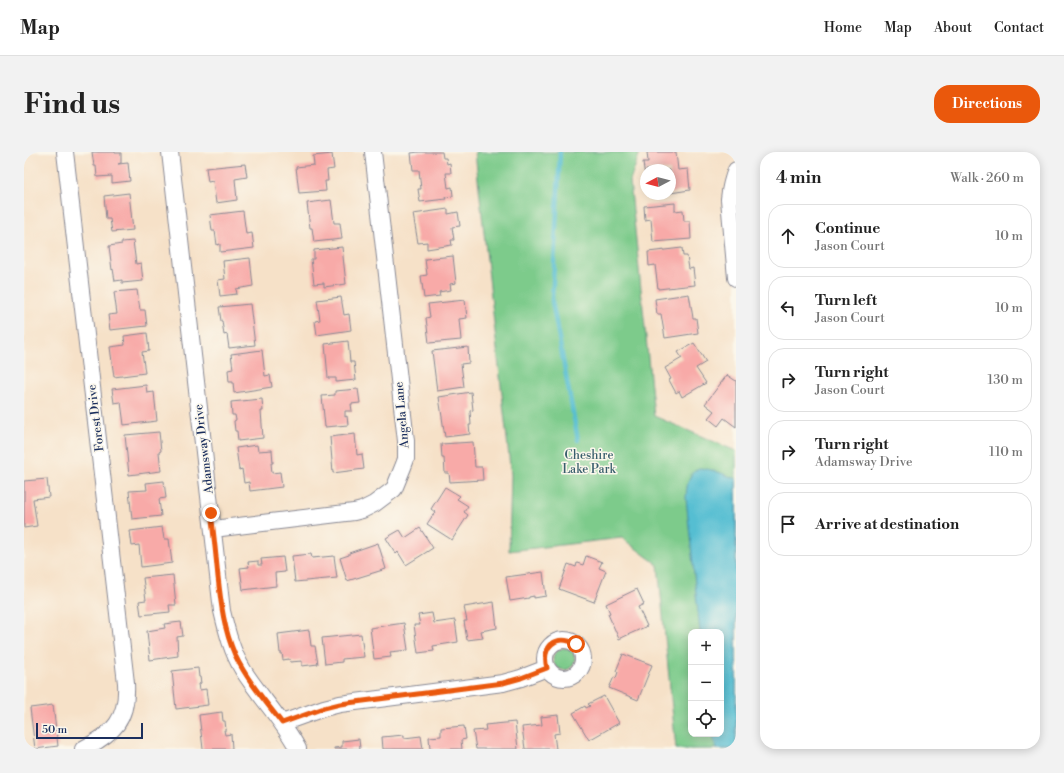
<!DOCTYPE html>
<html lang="en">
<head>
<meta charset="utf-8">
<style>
  :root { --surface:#fff; --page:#f2f2f2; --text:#222; --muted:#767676; --line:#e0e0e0; --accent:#ea580c }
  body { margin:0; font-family:"Libre Bodoni",serif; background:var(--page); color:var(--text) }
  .controls { position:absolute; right:12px; bottom:12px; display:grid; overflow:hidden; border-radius:8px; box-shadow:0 2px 10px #0003 }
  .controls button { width:36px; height:36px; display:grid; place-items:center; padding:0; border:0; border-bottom:1px solid var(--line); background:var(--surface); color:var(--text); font:20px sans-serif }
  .compass { position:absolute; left:616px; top:12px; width:36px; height:36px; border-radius:50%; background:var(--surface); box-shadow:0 2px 10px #0003; rotate:263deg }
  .scale { position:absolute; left:12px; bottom:10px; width:107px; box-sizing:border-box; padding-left:4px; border:2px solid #1b2f5e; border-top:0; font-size:11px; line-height:14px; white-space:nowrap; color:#1b2f5e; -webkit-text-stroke:3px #fbf7ec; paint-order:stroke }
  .stop { position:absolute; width:12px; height:12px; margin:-9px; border:3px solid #ea580c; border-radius:50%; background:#fff }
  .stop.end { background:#ea580c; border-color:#fff; box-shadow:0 1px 4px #0008 }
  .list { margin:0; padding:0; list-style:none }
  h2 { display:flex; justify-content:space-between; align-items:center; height:52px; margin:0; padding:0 16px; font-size:17px }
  h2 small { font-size:13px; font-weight:400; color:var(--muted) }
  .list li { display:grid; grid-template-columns:26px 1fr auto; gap:12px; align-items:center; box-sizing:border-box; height:64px; margin:0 8px 8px; padding:0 8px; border:1px solid var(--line); border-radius:16px }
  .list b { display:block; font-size:15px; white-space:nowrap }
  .list p { margin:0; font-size:13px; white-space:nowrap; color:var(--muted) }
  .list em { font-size:13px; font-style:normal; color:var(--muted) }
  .icon { flex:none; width:22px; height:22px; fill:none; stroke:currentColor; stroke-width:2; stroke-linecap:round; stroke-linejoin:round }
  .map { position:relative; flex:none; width:712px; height:597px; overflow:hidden; border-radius:16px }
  header { display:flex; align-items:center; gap:24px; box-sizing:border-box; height:56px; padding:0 20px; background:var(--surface); border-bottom:1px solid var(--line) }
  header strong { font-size:19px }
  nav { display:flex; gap:22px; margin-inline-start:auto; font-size:14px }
  .intro { display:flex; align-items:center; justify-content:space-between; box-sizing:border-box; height:96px; padding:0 24px }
  h1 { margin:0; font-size:28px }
  .button { padding:10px 18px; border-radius:16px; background:var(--accent); color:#fff; font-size:14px; font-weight:700 }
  main { display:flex; gap:24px; padding:0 24px }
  aside { flex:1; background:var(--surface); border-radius:16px; box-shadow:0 2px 10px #0003 }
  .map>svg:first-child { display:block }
</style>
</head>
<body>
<header>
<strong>Map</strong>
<nav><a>Home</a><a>Map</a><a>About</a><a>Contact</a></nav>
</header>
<div class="intro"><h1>Find us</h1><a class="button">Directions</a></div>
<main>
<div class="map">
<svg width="712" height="597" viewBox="0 0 712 597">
  <rect width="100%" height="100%" fill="#fbf7ec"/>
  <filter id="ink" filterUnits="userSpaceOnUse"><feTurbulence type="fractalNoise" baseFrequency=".025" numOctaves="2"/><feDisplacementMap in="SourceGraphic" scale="8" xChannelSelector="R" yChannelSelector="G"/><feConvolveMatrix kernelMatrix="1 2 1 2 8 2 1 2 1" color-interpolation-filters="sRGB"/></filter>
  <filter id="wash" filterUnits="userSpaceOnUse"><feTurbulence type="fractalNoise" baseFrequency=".012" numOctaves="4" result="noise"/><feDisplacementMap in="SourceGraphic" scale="16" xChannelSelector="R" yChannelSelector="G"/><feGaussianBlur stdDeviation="0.9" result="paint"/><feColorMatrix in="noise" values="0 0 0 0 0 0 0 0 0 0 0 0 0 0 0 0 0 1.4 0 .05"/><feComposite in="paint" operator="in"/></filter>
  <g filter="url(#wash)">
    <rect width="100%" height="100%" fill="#f6e1c8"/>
    <path fill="#7dcb8b" stroke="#4c7d74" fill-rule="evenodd" d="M 451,0 L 616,0 L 606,29 L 630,264 L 712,299 L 712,597 L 652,597 L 634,413 L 598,386 L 485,399 L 487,323 ZM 667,480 L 697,480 L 697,582 L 667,582 Z
      M529 507a11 11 0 1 1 22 0a11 11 0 1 1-22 0Z"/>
    <path fill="#55bed2" stroke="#387698" d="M 675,316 C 688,317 700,322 712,327 L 712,597 L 693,597 L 688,582 L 697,582 L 697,480 L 676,480 L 662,346 C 663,335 663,322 675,316 Z"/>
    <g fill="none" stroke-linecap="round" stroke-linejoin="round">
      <path stroke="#55bed2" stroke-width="4.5" d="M 536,0 L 528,149 L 554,288"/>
    </g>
    <g id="blocks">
      <path fill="#f8aaa8" d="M 68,0 L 91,0 L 91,1 L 97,1 L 97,11 L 94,12 L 104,11 L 106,29 L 88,31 L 88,24 L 73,25 L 72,14 L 70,14 Z
        M 395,0 L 418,0 L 419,6 L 422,6 L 423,12 L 426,11 L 427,21 L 422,21 L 424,36 L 428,35 L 429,44 L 421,45 L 422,47 L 396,50 L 394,37 L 397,37 L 395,18 L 389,18 L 387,1 Z
        M 623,0 L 652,0 L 654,18 L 664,17 L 666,38 L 646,41 L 646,18 L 622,18 L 622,25 L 621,25 L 619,10 L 624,10 Z
        M 308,2 L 310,17 L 303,18 L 304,29 L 301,29 L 302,39 L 275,41 L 272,15 L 290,13 L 289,4 Z
        M 221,12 L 223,25 L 211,27 L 213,48 L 192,51 L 189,29 L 184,30 L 182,16 Z
        M 105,41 L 109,78 L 88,80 L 86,67 L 82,67 L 80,44 Z
        M 307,48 L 310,71 L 316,71 L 318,87 L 290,90 L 288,76 L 286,76 L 283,51 Z
        M 651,51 L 651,59 L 659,58 L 660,69 L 666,69 L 667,87 L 629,90 L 627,67 L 621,68 L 620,54 Z
        M 424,57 L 424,62 L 434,60 L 436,74 L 428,75 L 430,88 L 427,88 L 428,93 L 403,97 L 403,90 L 394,91 L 389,62 Z
        M 219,59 L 222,82 L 228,81 L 230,96 L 196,100 L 196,92 L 193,93 L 191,79 L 188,79 L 186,63 Z
        M 109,89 L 112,112 L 117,111 L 119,129 L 98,131 L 98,128 L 91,129 L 89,117 L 88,118 L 85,94 L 98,92 L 98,90 Z
        M 318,95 L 322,132 L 300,135 L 300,131 L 290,132 L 287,107 L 290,107 L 290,98 Z
        M 658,96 L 659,104 L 663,104 L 665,117 L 669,116 L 671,133 L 634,137 L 631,113 L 625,114 L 624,100 Z
        M 429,104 L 432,131 L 426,132 L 427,138 L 415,140 L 416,144 L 400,146 L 397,124 L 403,123 L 401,107 Z
        M 226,106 L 229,134 L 212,137 L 213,142 L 196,144 L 194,128 L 201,127 L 199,109 Z
        M 113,138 L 116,158 L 121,158 L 123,174 L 86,178 L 84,163 L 93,162 L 90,140 Z
        M 665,142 L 669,166 L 672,166 L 674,181 L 641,186 L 637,162 L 633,162 L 631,147 Z
        M 317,145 L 320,163 L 325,162 L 327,178 L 293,183 L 291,169 L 296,168 L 293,148 Z
        M 441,148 L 443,166 L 435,167 L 437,188 L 405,191 L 402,166 L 406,165 L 404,152 Z
        M 226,152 L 231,193 L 205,196 L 203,182 L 200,183 L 198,169 L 197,169 L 195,155 Z
        M 123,181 L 125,199 L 118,200 L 121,221 L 90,225 L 86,195 L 101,193 L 100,184 Z
        M 324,189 L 326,210 L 330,210 L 332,228 L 312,230 L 312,226 L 304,226 L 301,192 Z
        M 670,191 L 682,210 L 672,216 L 682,231 L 658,245 L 655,239 L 652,241 L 645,228 L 647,227 L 641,216 L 658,206 L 654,200 Z
        M 444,195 L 445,211 L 437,212 L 440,235 L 413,239 L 408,199 Z
        M 238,198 L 241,224 L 246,223 L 248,235 L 210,241 L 209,230 L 205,230 L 204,218 L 209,217 L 207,202 Z
        M 703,223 L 712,229 L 712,275 L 700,266 L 694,274 L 684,266 L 690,259 L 681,252 Z
        M 122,233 L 123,241 L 130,240 L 133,269 L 100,273 L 97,250 L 90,251 L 88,237 Z
        M 334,237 L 336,251 L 327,252 L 328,259 L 321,259 L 321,265 L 323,264 L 324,273 L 301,275 L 298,244 L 311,243 L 311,239 Z
        M 447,240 L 449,258 L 446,259 L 447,273 L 445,273 L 446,282 L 421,285 L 415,245 Z
        M 238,247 L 239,259 L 237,259 L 239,286 L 214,289 L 213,279 L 211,279 L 210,269 L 212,268 L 211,263 L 208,263 L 207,250 Z
        M 135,280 L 137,299 L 135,300 L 137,319 L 105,323 L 101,283 Z
        M 331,282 L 333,303 L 338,302 L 340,317 L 309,321 L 306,285 Z
        M 449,290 L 451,315 L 458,315 L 459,328 L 426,330 L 425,321 L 421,321 L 420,306 L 418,306 L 417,292 Z
        M 233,293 L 234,299 L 248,298 L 249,311 L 247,311 L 248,321 L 256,320 L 258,335 L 226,339 L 225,330 L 220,331 L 218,317 L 215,318 L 212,296 Z
        M 23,327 L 25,345 L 9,347 L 13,374 L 0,376 L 0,329 Z
        M 140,329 L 142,346 L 135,347 L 137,364 L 108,367 L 105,339 L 123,338 L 122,331 Z
        M 421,335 L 436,344 L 433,347 L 444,354 L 440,360 L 444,363 L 428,388 L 403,372 L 411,360 L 407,357 Z
        M 138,375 L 140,387 L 145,387 L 148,411 L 117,415 L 115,393 L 108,394 L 106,379 Z
        M 396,376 L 409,396 L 382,413 L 374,400 L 372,402 L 362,386 L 376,378 L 381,386 Z
        M 354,391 L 362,417 L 323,429 L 316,406 L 325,403 L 325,401 Z
        M 287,402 L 288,406 L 310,404 L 313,426 L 271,430 L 268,404 Z
        M 562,404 L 578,410 L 575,416 L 582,419 L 570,450 L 535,437 L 544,412 L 552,415 L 553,411 L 559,413 Z
        M 259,405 L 261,420 L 251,421 L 252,434 L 219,438 L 216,416 L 225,415 L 224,410 L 234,409 L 234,413 L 238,413 L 237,407 Z
        M 519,420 L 522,444 L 510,446 L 510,444 L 505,445 L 505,446 L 486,449 L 482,425 Z
        M 149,423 L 152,453 L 145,453 L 146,460 L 117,463 L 115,449 L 122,448 L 119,426 Z
        M 613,437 L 620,452 L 614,455 L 623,474 L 595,487 L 584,462 L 586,461 L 582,452 Z
        M 470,450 L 473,476 L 457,479 L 459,486 L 443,488 L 440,469 L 443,469 L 440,455 Z
        M 408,461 L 410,471 L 431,468 L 434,490 L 409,494 L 410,499 L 394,501 L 390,473 L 396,473 L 394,463 Z
        M 157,470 L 159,484 L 153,485 L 154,504 L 126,508 L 123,479 L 141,476 L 140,472 Z
        M 380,471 L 384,498 L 366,500 L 367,505 L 350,507 L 346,476 Z
        M 285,478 L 287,494 L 291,494 L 294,512 L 278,514 L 278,509 L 266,510 L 265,507 L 259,508 L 258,501 L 256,501 L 254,482 Z
        M 337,482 L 340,505 L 318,507 L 318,510 L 301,512 L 298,486 Z
        M 599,502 L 628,513 L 614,548 L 585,536 L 590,525 L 592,526 L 594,520 L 592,519 Z
        M 174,516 L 175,525 L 176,525 L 177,531 L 175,532 L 176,538 L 182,537 L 184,553 L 152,557 L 148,519 Z
        M 580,544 L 595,571 L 565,588 L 549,561 L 561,554 L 562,556 L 566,554 L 564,552 Z
        M 29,553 L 34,594 L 11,597 L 6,556 Z
        M 198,560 L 199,569 L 201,569 L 202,578 L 200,578 L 201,583 L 207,582 L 208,597 L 179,597 L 175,563 Z
        M 534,563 L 536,581 L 530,582 L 532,597 L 501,597 L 498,575 L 518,573 L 517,565 Z
        M 491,570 L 494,597 L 452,597 L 449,579 L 462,578 L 461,573 Z
        M 440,574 L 442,587 L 437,588 L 438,597 L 406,597 L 405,585 L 417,584 L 417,576 Z
        M 380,583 L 380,586 L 397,584 L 399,597 L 359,597 L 358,585 Z
        M 335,587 L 336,597 L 310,597 L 310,596 L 318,595 L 318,589 Z"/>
    </g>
  </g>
  <g filter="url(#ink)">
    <use href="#blocks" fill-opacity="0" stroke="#888893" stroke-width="1"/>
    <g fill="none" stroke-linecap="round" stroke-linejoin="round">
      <defs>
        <path id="minor" d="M 41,0 L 102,531 C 104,568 90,581 59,597
          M 146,0 L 198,459 C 203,480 208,500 219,518 C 236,545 259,568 274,597
          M 712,18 C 708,28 706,37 705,47 L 712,126
          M 189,377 L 330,360 L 338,358 L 350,352 L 370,337 L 379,315 L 382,307 L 382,289 L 349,0
          M521 507a19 19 0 1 1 38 0a19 19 0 1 1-38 0Z
          M 258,571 L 300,556 L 316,552 L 479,531 L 497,526 L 523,516"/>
      </defs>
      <use href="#minor" stroke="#888893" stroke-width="18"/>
      <use href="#minor" stroke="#fff" stroke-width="16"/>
    </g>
  </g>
  <g fill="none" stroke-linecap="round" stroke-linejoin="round" filter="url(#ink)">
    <path stroke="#ea580c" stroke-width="5" d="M 187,361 C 190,383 192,404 194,425 C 197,452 200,478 211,503 C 223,528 241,549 258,571 L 300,556 L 316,552 L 479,531 L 497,526 L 523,516 C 517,495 532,481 552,492"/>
  </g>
  <g text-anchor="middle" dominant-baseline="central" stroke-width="3" stroke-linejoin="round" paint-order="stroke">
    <g font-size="12" fill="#1b2f5e" stroke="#fbf7ec">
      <text transform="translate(378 263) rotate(-95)">Angela Lane</text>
      <text transform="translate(72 266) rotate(-97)">Forest Drive</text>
      <text transform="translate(180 297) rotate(-97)">Adamsway Drive</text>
    </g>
    <g font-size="12" fill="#385e6c" stroke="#fbf7ec">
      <text x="565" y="303">Cheshire<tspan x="565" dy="14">Lake Park</tspan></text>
    </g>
  </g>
</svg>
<div class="controls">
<button>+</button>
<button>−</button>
<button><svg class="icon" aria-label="locate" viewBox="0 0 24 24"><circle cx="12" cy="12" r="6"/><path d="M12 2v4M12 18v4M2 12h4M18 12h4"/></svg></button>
</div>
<svg class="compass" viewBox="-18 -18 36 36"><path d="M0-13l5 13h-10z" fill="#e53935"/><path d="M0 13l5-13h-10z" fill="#767676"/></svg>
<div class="scale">50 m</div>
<div class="stop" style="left:552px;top:492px"></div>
<div class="stop end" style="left:187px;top:361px"></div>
</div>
<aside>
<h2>4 min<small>Walk · 260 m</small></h2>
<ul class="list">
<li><svg class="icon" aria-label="ahead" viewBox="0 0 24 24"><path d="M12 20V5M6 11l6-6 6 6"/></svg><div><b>Continue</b><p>Jason Court</p></div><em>10 m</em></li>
<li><svg class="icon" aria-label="left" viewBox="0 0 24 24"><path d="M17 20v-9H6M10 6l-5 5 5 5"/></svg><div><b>Turn left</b><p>Jason Court</p></div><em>10 m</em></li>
<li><svg class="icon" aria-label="right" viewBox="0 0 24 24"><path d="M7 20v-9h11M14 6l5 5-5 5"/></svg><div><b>Turn right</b><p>Jason Court</p></div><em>130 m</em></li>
<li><svg class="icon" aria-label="right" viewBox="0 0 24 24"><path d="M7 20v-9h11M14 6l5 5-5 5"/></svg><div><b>Turn right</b><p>Adamsway Drive</p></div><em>110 m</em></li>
<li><svg class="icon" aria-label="arrive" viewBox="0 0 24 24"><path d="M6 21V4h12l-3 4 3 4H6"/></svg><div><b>Arrive at destination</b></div></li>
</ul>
</aside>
</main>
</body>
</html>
